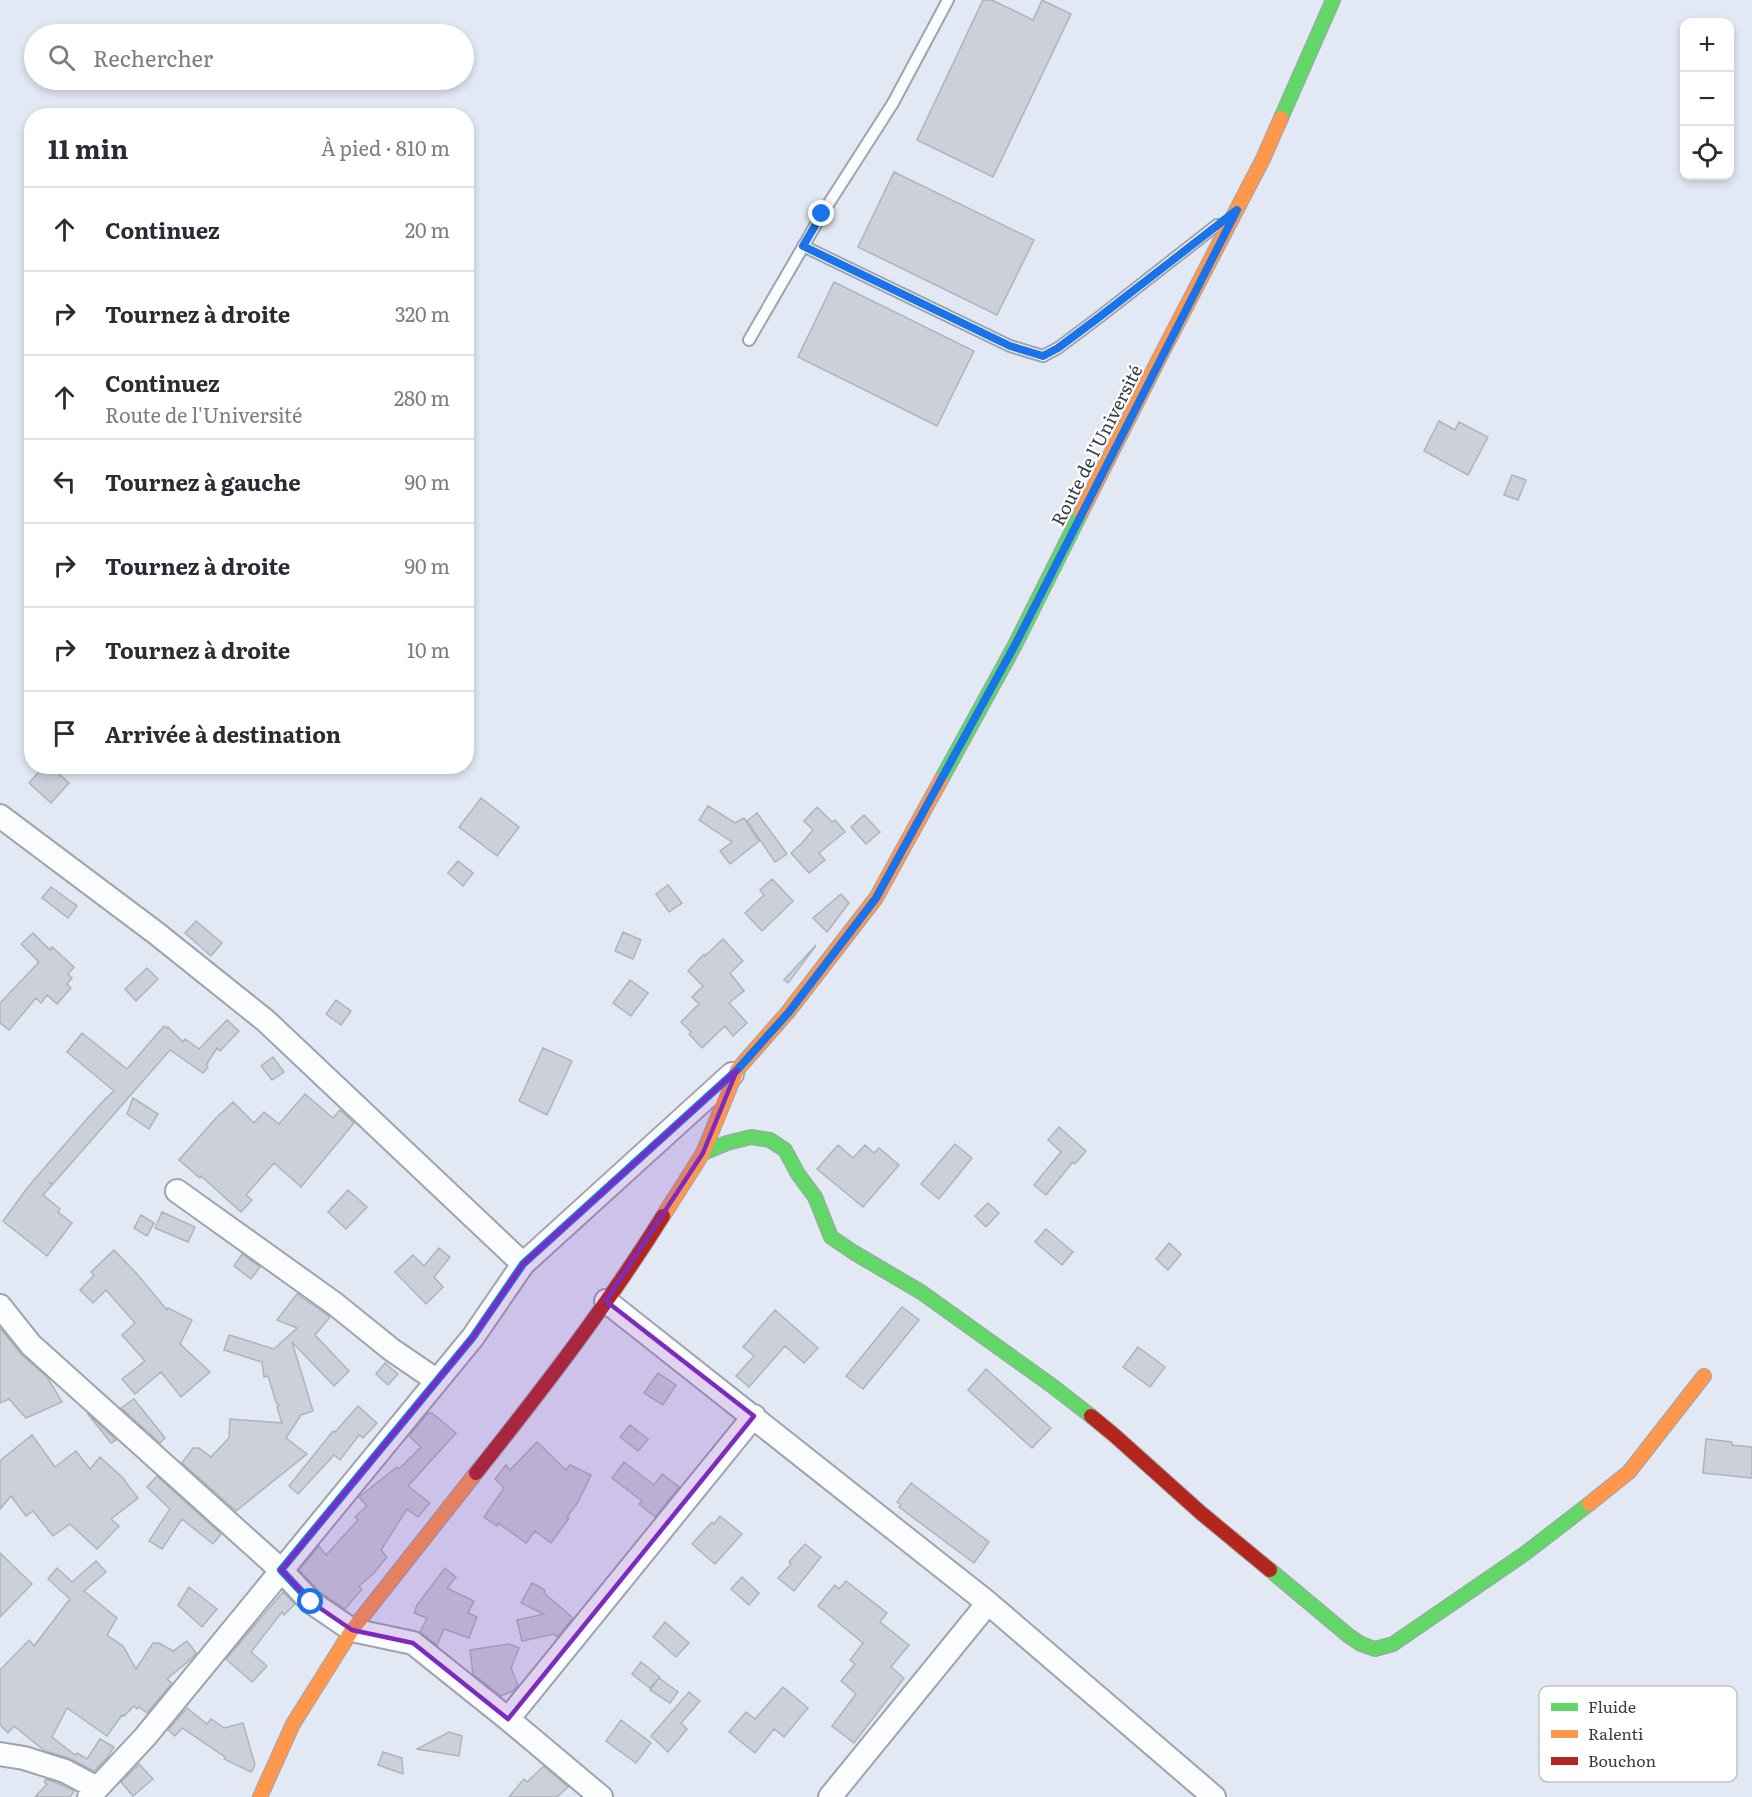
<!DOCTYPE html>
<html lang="fr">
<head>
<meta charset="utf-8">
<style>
  :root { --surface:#fff; --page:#f2f2f3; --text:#2b2b33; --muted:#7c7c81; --line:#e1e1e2 }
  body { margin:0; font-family:Literata,serif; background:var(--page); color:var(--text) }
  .controls { position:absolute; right:18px; top:18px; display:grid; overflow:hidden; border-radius:12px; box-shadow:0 3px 9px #0003 }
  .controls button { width:54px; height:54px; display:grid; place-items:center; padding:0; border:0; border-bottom:2px solid var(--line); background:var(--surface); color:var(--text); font:30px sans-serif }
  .stop { position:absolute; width:18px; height:18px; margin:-14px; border:4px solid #1a73e8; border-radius:50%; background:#fff }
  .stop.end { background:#1a73e8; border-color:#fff; box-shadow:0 2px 6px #0008 }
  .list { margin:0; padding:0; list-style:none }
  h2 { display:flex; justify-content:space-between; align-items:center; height:78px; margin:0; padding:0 24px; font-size:26px }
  h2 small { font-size:20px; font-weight:400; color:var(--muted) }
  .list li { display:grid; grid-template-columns:39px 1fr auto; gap:18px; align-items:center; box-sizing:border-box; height:84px; padding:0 24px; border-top:2px solid var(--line) }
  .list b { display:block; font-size:22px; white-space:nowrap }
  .list p { margin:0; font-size:20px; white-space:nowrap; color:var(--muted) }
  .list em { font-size:20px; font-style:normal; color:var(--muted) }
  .icon { flex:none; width:33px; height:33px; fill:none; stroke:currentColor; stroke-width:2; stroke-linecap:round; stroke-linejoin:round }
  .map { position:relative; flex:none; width:1752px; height:1797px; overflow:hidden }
  .search { position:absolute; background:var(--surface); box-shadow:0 3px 9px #0003; left:24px; top:24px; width:450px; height:66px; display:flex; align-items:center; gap:15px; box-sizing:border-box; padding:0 21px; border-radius:33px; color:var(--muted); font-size:22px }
  .panel { position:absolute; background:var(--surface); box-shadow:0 3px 9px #0003; left:24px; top:108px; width:450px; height:666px; border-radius:24px }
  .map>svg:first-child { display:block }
</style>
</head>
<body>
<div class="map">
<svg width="1752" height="1797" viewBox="0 0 1752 1797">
  <rect width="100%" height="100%" fill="#e2e8f4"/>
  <path fill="#cbd0da" stroke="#aeb3bc" stroke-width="1.5" d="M 983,0 L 992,0 L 1033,20 L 1042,0 L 1071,14 L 993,177 L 917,140 Z
    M 894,172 L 1034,240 L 997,315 L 858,247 Z
    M 834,282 L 974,351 L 937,426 L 798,357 Z
    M 1439,421 L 1455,430 L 1459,422 L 1488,437 L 1468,475 L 1424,451 Z
    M 1512,475 L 1526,480 L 1518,500 L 1504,495 Z
    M 44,766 L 50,766 L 69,783 L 51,803 L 29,783 Z
    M 481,798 L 519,827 L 497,856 L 459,827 Z
    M 708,806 L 735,823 L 744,818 L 759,841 L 730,864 L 720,851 L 732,842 L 699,820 Z
    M 817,807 L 832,822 L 835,820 L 845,832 L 819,853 L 825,860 L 809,873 L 791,853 L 802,843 L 813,830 L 804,821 Z
    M 757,813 L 787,854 L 775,862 L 747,821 Z
    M 864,815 L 880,832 L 866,844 L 851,827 Z
    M 458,861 L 473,873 L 463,886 L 448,873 Z
    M 772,879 L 793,901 L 762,931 L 745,913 L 764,895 L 760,890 Z
    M 668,885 L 682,903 L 669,912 L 656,894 Z
    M 51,887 L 77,906 L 68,918 L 42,898 Z
    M 841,894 L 849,903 L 827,932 L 813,918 Z
    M 196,921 L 222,943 L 211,956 L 185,933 Z
    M 623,932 L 641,940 L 633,959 L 615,951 Z
    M 33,933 L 50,950 L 52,947 L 74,967 L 68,974 L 72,978 L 67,984 L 71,988 L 57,1004 L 47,995 L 41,1003 L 36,998 L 9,1030 L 0,1023 L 0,1003 L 39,962 L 21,944 Z
    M 723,939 L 743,961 L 730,973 L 744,991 L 729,1003 L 747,1023 L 733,1036 L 725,1026 L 702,1048 L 689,1034 L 691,1032 L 681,1022 L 699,1004 L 692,997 L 703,986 L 688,971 L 704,954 L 705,956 Z
    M 815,946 L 815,947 L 788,983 L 784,980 Z
    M 147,968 L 158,979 L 136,1001 L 125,989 Z
    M 630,980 L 648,993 L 631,1016 L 613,1003 Z
    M 336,1000 L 351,1011 L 341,1025 L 326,1014 Z
    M 227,1020 L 239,1031 L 220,1051 L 217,1048 L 206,1065 L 208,1067 L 203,1073 L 170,1050 L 53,1184 L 49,1182 L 52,1185 L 43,1195 L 60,1209 L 58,1212 L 72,1223 L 47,1256 L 3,1221 L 28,1187 L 86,1120 L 106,1098 L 114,1091 L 67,1052 L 82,1033 L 127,1069 L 164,1026 L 167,1028 L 168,1027 L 183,1042 L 185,1039 L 199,1049 Z
    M 543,1048 L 572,1061 L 547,1115 L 519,1101 Z
    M 273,1057 L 284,1072 L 272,1080 L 261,1066 Z
    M 305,1094 L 333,1118 L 340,1110 L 354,1123 L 301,1187 L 274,1163 L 246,1195 L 252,1200 L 241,1212 L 201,1176 L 200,1178 L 179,1160 L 216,1118 L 233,1102 L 254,1123 L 264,1112 L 279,1124 Z
    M 133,1098 L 158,1114 L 149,1129 L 127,1114 Z
    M 1059,1127 L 1086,1151 L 1075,1164 L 1073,1162 L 1046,1195 L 1034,1185 L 1061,1152 L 1048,1140 Z
    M 955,1144 L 972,1158 L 939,1199 L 921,1184 Z
    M 838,1145 L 853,1158 L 865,1145 L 874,1153 L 879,1148 L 899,1165 L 863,1207 L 817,1169 Z
    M 348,1190 L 367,1207 L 346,1229 L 328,1212 Z
    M 988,1203 L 999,1213 L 986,1227 L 975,1216 Z
    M 162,1212 L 195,1227 L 188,1242 L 155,1228 Z
    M 141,1215 L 154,1223 L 147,1236 L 134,1228 Z
    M 1046,1229 L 1073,1252 L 1062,1265 L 1035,1242 Z
    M 1169,1243 L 1181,1254 L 1168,1270 L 1156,1259 Z
    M 439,1248 L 450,1257 L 434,1277 L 443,1287 L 426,1304 L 395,1272 L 413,1255 L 424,1266 Z
    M 114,1250 L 137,1274 L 167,1310 L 168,1308 L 192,1320 L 180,1344 L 210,1372 L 181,1397 L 161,1372 L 135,1394 L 122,1379 L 145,1361 L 122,1335 L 135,1323 L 106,1290 L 93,1303 L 80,1290 L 94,1275 L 91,1272 Z
    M 242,1254 L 260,1267 L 251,1279 L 234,1266 Z
    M 297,1294 L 330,1317 L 315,1335 L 349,1371 L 334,1386 L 292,1342 L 313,1411 L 301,1415 L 286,1438 L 307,1454 L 236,1511 L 182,1463 L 193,1448 L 199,1448 L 211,1457 L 229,1438 L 230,1419 L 282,1423 L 277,1407 L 279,1406 L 276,1402 L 268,1376 L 264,1377 L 262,1362 L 224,1350 L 229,1335 L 274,1349 L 297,1328 L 277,1320 Z
    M 902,1307 L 919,1320 L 863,1389 L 846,1376 Z
    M 775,1310 L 818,1348 L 804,1363 L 785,1346 L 749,1387 L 736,1376 L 754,1356 L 743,1347 Z
    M 0,1328 L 21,1354 L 47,1377 L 62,1402 L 26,1418 L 9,1399 L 0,1403 Z
    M 1138,1347 L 1165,1367 L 1150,1387 L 1123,1367 Z
    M 385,1363 L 398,1374 L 388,1385 L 376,1374 Z
    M 986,1369 L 1051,1428 L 1032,1448 L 968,1390 Z
    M 658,1373 L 676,1385 L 663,1405 L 644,1393 Z
    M 134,1399 L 165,1438 L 160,1443 L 121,1408 Z
    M 358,1406 L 377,1423 L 363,1438 L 359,1435 L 340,1460 L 334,1455 L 298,1494 L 289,1486 L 333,1431 L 335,1432 Z
    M 87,1413 L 116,1440 L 111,1443 Z
    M 428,1413 L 432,1413 L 456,1433 L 408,1486 L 430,1503 L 418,1517 L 407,1509 L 381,1550 L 387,1557 L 373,1574 L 359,1586 L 362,1589 L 345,1609 L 320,1592 L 299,1570 L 319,1546 L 326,1555 L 358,1520 L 355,1517 L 367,1506 L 359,1497 L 397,1467 L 399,1469 L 421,1447 L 409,1436 Z
    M 630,1425 L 648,1439 L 638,1451 L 620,1437 Z
    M 32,1435 L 55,1467 L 76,1451 L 90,1469 L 100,1457 L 122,1477 L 138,1498 L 111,1519 L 119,1526 L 97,1549 L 70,1524 L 53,1536 L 33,1511 L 26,1516 L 11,1496 L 0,1509 L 0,1463 L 1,1460 Z
    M 1706,1439 L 1732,1442 L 1732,1445 L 1752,1447 L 1752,1478 L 1703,1473 Z
    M 537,1442 L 566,1470 L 570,1465 L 591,1475 L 578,1502 L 567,1517 L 569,1518 L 551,1543 L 535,1531 L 526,1543 L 498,1523 L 497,1526 L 484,1517 L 504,1488 L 495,1479 L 506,1465 L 510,1470 Z
    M 624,1462 L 654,1485 L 662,1474 L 679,1487 L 655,1517 L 639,1504 L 642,1501 L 612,1478 Z
    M 157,1476 L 221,1534 L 213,1544 L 182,1519 L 162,1549 L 149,1541 L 170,1509 L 147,1487 Z
    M 911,1483 L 989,1542 L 974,1563 L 899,1507 L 901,1505 L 897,1502 Z
    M 720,1516 L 742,1534 L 715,1564 L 692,1544 L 712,1522 L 714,1524 Z
    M 805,1544 L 821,1557 L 794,1591 L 778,1578 L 791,1564 L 789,1562 Z
    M 0,1553 L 32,1584 L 0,1617 Z
    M 96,1561 L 106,1572 L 84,1591 L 117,1618 L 107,1635 L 123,1646 L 136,1669 L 153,1643 L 159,1643 L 173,1651 L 187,1641 L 196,1653 L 191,1659 L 167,1679 L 172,1683 L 147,1713 L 139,1707 L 137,1709 L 134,1706 L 124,1716 L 122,1715 L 107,1736 L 67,1708 L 52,1737 L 75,1755 L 77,1753 L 87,1759 L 100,1739 L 114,1747 L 107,1758 L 94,1771 L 69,1758 L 45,1751 L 14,1726 L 8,1733 L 0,1725 L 0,1670 L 29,1640 L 34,1646 L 70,1599 L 48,1579 L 57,1568 L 72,1582 Z
    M 445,1568 L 456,1577 L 447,1588 L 474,1601 L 468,1613 L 477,1617 L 469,1638 L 444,1629 L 437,1645 L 420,1632 L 427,1618 L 414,1613 L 417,1605 Z
    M 742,1577 L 759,1593 L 749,1605 L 731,1589 Z
    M 846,1581 L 887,1613 L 880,1622 L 909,1645 L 891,1667 L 904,1678 L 854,1743 L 832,1726 L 856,1694 L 841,1681 L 855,1664 L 850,1660 L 863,1643 L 818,1606 L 835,1585 L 839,1589 Z
    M 532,1583 L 545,1590 L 544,1593 L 573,1618 L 557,1637 L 554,1634 L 522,1641 L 517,1620 L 544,1614 L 521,1603 Z
    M 189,1587 L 217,1609 L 202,1627 L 178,1605 Z
    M 283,1592 L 295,1604 L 284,1615 L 282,1612 L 251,1652 L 267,1666 L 252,1682 L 226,1659 Z
    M 665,1622 L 689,1643 L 676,1657 L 653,1637 Z
    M 509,1644 L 519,1648 L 511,1668 L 518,1685 L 513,1691 L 501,1696 L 473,1674 L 470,1650 Z
    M 641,1662 L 660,1677 L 650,1688 L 632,1674 Z
    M 659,1678 L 678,1692 L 670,1703 L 650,1690 Z
    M 783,1687 L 808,1708 L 784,1737 L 774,1729 L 755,1753 L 729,1732 L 746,1712 L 755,1719 Z
    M 689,1692 L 700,1701 L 681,1723 L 687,1729 L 668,1752 L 651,1736 Z
    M 187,1708 L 207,1724 L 211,1719 L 224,1728 L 243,1723 L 255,1765 L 251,1772 L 224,1759 L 225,1757 L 182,1728 L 175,1736 L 168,1730 Z
    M 621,1720 L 651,1743 L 636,1763 L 606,1741 Z
    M 449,1732 L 462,1736 L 459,1756 L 417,1749 Z
    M 383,1752 L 402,1758 L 403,1774 L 378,1765 Z
    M 139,1764 L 153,1779 L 133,1796 L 121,1782 Z
    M 544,1766 L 568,1787 L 557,1797 L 509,1797 L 524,1779 L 527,1782 Z
    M 46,1779 L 60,1784 L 74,1791 L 70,1797 L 35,1797 L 47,1784 L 44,1782 Z"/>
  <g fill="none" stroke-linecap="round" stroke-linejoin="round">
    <defs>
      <path id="lane" d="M 803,246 L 1010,346 L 1043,356 L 1058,348 L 1102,315 L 1217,225
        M 749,340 L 822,214 L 893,103 L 948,0"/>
      <path id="street" d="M 0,816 L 156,933 L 266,1021 L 523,1264
        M 177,1191 L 335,1304 L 392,1350 L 436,1380
        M 606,1301 L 988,1603 L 1214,1797
        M 0,1306 L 31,1345 L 281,1570 L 311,1602 L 352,1630 L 413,1643 L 508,1719 L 601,1797
        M 508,1719 L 754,1416
        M 0,1754 L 24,1758 L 65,1771 L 97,1788
        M 89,1797 L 145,1737 L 473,1337 L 523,1264 L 732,1074
        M 830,1797 L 988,1603"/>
      <path id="fast" d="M 1281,118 L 1333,0
        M 941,780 L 1015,645 L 1081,513
        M 703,1153 L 727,1143 L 751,1137 L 770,1140 L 785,1150 L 798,1174 L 815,1197 L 831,1237 L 853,1252 L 921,1292 L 1051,1385 L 1091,1416
        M 1270,1570 L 1349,1636 L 1361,1644 L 1375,1649 L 1393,1644 L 1527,1552 L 1589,1504"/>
      <path id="slow" d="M 1081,513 L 1160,357 L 1263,159 L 1281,118
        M 663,1216 L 703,1153 L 737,1070 L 788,1012 L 876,898 L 941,780
        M 1589,1504 L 1629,1472 L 1704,1376
        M 260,1797 L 293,1724 L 352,1630 L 476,1473"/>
      <path id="jam" d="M 1091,1416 L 1114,1435 L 1201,1513 L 1270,1570
        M 476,1473 C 542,1390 607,1306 663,1216"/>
    </defs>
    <use href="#lane" stroke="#9ea3ac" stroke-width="14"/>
    <use href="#street" stroke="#9ea3ac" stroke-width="26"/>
    <use href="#fast" stroke="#9ea3ac" stroke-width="16"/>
    <use href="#slow" stroke="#9ea3ac" stroke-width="16"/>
    <use href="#jam" stroke="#9ea3ac" stroke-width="16"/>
    <use href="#lane" stroke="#fbfcfd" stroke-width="10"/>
    <use href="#street" stroke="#fbfcfd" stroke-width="22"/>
    <use href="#fast" stroke="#63d668" stroke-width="14"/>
    <use href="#slow" stroke="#ff974d" stroke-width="14"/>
    <use href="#jam" stroke="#b3261e" stroke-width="14"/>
  </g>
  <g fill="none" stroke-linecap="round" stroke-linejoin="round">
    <path stroke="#1a73e8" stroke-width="8" d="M 311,1602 L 281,1570 L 473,1337 L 523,1264 L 737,1070 L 789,1012 L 876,898 L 1015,645 L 1237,210 L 1102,315 L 1058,348 L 1043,356 L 1010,346 L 803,246 L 822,214"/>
  </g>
  <path fill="#7b2cbf" fill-opacity="0.2" stroke="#7b2cbf" stroke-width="4.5" stroke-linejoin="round" d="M 737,1070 L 703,1153 L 606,1301 L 754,1416 L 508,1719 L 413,1643 L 352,1630 L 311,1602 L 281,1570 L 473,1337 L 523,1264 Z"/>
  <g text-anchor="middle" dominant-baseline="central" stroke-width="4.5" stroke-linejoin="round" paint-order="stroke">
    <g font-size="18" fill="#363b46" stroke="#fff">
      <text transform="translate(1096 445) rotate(-63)">Route de l'Université</text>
    </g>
  </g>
  <rect x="1539" y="1686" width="198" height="96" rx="9" fill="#fff" stroke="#c3c4c8" stroke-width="1.5"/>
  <rect x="1551" y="1703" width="27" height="8" fill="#63d668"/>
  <rect x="1551" y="1730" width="27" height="8" fill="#ff974d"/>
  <rect x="1551" y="1757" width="27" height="8" fill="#b3261e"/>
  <g font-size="16" fill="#363b46">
    <text x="1588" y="1713">Fluide</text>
    <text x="1588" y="1740">Ralenti</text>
    <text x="1588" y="1767">Bouchon</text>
  </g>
</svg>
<div class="controls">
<button>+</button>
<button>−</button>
<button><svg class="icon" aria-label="locate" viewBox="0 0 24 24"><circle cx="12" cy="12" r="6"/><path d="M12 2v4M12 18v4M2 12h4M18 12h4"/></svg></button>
</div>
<div class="stop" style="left:311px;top:1602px"></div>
<div class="stop end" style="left:822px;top:214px"></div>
<div class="search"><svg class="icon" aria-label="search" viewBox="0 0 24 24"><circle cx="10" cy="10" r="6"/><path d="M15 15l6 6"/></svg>Rechercher</div>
<section class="panel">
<h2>11 min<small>À pied · 810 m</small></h2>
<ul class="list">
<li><svg class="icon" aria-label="ahead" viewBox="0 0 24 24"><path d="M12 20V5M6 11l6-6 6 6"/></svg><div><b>Continuez</b></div><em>20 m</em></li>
<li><svg class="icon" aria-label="right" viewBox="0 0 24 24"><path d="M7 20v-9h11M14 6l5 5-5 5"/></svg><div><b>Tournez à droite</b></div><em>320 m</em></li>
<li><svg class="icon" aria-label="ahead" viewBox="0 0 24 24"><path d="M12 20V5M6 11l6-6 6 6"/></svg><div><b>Continuez</b><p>Route de l'Université</p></div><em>280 m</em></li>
<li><svg class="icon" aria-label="left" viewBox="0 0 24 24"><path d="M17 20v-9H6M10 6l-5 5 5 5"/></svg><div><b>Tournez à gauche</b></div><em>90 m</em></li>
<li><svg class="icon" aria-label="right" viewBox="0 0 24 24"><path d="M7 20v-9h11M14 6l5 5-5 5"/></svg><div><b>Tournez à droite</b></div><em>90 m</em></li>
<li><svg class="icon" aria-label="right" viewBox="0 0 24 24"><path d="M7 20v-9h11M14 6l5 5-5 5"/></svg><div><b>Tournez à droite</b></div><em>10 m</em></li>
<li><svg class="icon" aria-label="arrive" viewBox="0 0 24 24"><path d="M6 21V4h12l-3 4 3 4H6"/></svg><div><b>Arrivée à destination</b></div></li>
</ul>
</section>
</div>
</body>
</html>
